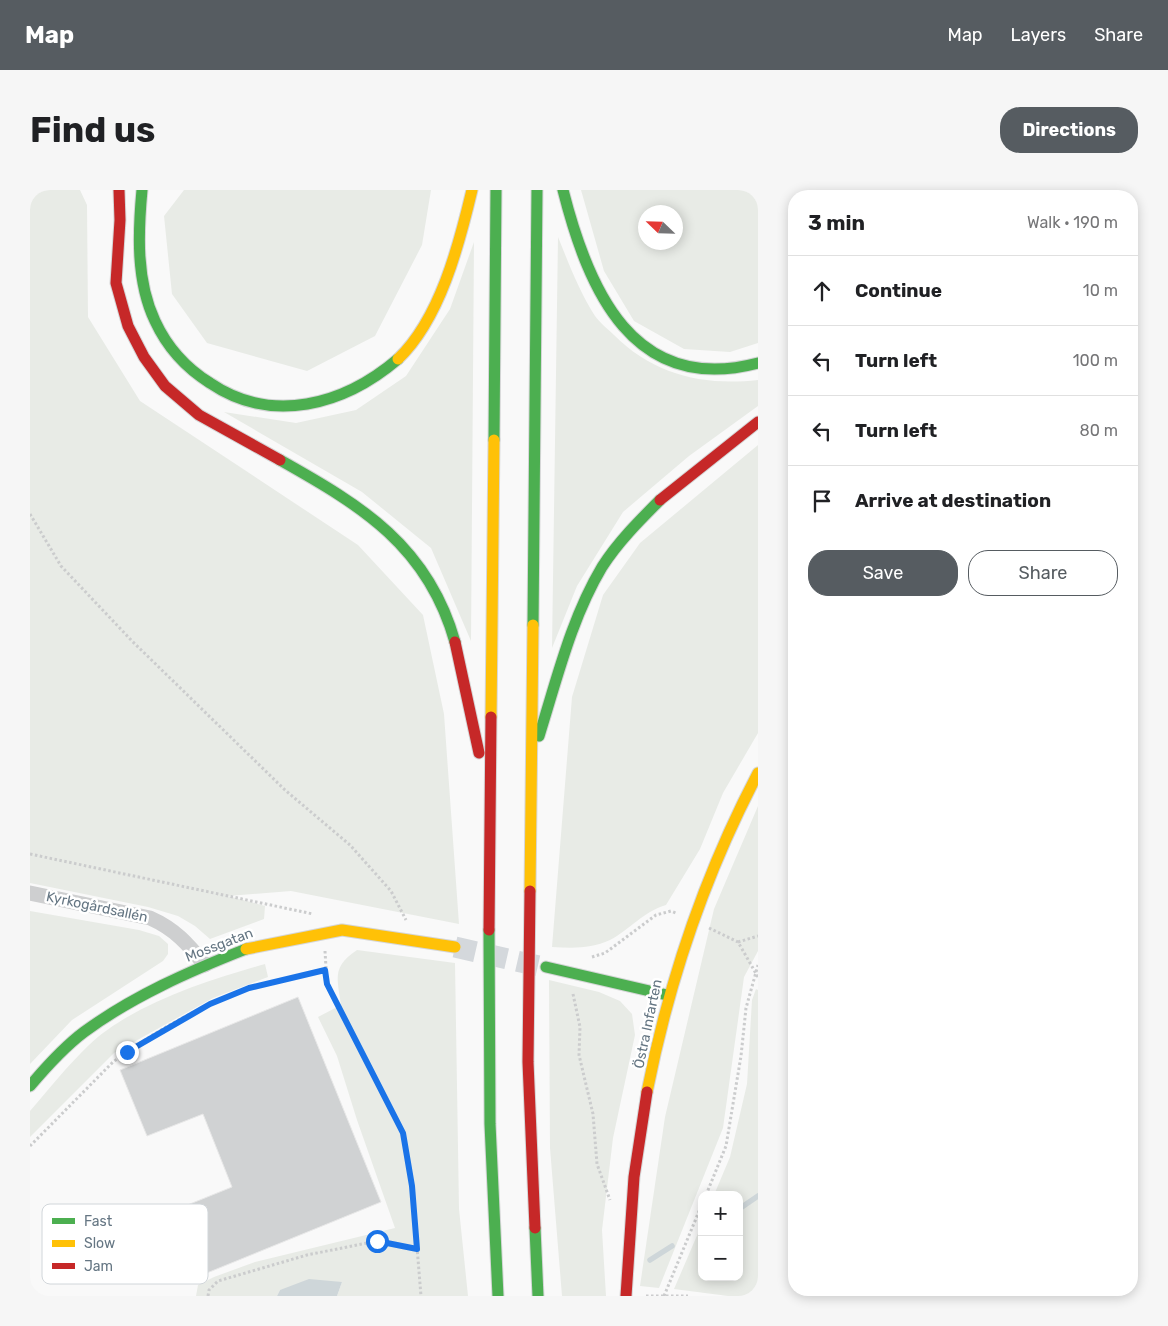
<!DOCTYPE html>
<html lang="en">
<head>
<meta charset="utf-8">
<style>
  :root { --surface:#fff; --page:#f6f6f6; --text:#202124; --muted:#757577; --line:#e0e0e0; --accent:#565c61 }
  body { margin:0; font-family:Rubik,sans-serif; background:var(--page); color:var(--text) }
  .controls { position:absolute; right:15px; bottom:15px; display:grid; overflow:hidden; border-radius:10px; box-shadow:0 2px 12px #0003 }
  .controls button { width:45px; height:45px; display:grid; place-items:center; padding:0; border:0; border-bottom:1px solid var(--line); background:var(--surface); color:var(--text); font:25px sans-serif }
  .compass { position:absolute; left:608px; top:15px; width:45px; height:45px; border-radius:50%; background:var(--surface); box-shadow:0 2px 12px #0003; rotate:293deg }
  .stop { position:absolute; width:15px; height:15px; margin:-11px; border:4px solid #1a73e8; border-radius:50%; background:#fff }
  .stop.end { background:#1a73e8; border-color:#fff; box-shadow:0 1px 5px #0008 }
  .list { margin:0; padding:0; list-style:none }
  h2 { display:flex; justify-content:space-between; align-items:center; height:65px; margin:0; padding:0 20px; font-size:21px }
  h2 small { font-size:16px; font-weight:400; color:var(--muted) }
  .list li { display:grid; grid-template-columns:32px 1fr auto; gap:15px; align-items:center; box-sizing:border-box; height:70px; padding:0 20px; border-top:1px solid var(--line) }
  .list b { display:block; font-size:19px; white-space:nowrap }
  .list em { font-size:16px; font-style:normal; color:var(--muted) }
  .actions { display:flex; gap:10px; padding:15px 20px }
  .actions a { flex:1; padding:11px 0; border:1px solid var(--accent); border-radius:20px; text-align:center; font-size:18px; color:var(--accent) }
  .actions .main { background:var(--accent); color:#fff }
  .icon { flex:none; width:28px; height:28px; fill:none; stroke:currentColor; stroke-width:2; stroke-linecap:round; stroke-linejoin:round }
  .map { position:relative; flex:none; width:728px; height:1106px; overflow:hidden; border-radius:20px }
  header { display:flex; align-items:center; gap:30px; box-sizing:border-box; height:70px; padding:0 25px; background:var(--accent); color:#fff }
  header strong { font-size:24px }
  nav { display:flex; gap:28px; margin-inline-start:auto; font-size:18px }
  .intro { display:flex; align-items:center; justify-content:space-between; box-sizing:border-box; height:120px; padding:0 30px }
  h1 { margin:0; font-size:35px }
  .button { padding:12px 22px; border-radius:20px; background:var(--accent); color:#fff; font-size:18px; font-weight:700 }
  main { display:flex; gap:30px; padding:0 30px }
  aside { flex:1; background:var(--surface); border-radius:20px; box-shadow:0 2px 12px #0003 }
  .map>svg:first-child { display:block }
</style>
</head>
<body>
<header>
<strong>Map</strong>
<nav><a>Map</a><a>Layers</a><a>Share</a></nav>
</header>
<div class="intro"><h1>Find us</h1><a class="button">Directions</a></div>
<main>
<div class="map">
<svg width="728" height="1106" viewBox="0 0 728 1106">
  <rect width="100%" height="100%" fill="#f9f9f9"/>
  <path fill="#e8ebe6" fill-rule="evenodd" d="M 0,0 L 50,0 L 57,15 L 58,127 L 110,211 L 328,355 L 393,425 L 414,524 L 429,734 L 261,701 L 198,706 L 235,716 L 234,729 L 180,749 L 165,736 L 148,726 L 118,717 L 0,693 Z
    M 154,0 L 401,0 L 392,55 L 345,146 L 277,181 L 177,153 L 142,104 L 134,26 Z
    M 551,0 L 728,0 L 728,153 L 700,162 L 654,159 L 604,131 L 574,81 ZM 616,22 L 646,22 L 646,52 L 616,52 Z
    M 528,47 C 539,74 549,101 565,126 C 570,133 578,139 584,145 C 624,185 673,196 728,190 L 728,216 L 659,266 L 593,322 L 547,396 L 522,458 Z
    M 444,52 L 441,451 L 401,358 L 332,302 L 194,222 L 266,233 L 326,220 L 376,186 L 420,119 Z
    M 728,255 L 728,543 L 693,603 L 670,659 L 636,715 C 611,723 601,739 580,750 C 561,759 543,758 522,757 L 542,507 L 573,405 L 610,353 Z
    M 728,616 L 728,761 L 714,787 L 693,938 L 629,1098 L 610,1096 L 635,927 L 684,719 Z
    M 0,721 L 109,740 L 129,746 L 138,754 L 138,764 L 133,771 L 42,830 L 0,874 Z
    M 327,760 L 425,773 L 429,1019 L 438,1106 L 307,1106 L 312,1092 L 250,1100 L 247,1106 L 166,1106 L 168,1095 L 184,1087 L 225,1072 L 365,1038 L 327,930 L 307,866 L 288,827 L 311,815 C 307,787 302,777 327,760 Z
    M 235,774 L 238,787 L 183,808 L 84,863 L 0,947 L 0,921 C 19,899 38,875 59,855 C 102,814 179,790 235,774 Z
    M 519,790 L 569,802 L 590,811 L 602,824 L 605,845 L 583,948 L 572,1040 L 576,1106 L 532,1106 L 520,958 Z
    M 726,799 L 728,800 L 728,1106 L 698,1106 L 644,1099 L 672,1034 L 672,1087 L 709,1087 L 709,1005 L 684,1005 L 700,967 L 717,894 L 722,810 Z"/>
  <path fill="#ced6d9" d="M 279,1089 L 312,1092 L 307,1106 L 247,1106 L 250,1100 Z"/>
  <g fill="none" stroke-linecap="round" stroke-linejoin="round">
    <path stroke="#ced6d9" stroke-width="5.5" d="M 709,1019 L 728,1006
      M 620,1070 L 642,1056"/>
  </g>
  <path fill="#d0d2d3" stroke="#e8e8e8" d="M 268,807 L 351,1012 L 172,1085 L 145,1020 L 202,997 L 173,924 L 117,946 L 90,880 Z"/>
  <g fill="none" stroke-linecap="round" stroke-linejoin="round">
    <path stroke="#d4d8dc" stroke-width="21" stroke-dasharray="21 11" stroke-linecap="butt" d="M 425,757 L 513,777"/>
    <defs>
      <path id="fast" d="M 112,0 C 108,43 106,91 125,131 C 137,157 156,178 180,193 C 242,235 314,215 368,169
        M 533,0 C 558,99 603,206 728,173
        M 464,250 L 466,0
        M 250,270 C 332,316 398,356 425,452
        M 503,435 L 507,0
        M 509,546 C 527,489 541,429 572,377 C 588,352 609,331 630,310
        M 459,740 L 460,934 L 468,1106
        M 516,777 L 637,805
        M 0,896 C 16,877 34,857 54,842 C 103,806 160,781 216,759
        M 505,1038 L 508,1106"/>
      <path id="slow" d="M 368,169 C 410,129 429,55 442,0
        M 461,527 L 464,250
        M 500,701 L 503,435
        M 216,759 L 312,740 L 425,757
        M 617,902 C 639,790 675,684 728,583"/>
      <path id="jam" d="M 89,0 L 90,30 L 86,93 L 98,136 L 114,167 L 135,196 L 169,225 L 250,270
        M 630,310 L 728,232
        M 425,452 L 449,563
        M 500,701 L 498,872 L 505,1038
        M 459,740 L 461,527
        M 596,1106 L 604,987 L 617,902"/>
    </defs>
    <use href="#fast" stroke="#d5d6d7" stroke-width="13"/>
    <use href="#slow" stroke="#d5d6d7" stroke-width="13"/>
    <use href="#jam" stroke="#d5d6d7" stroke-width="13"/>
    <path stroke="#cbcccd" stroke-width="3" stroke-dasharray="2.5 2.5" stroke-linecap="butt" d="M 0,324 L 31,376 L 102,451 L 255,600 L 320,655 L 361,701 L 376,730
      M 0,664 L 283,724
      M 679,738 L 708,752 L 728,787
      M 708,752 L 728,746
      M 295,761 L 297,794 L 373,943 L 382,996 L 391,1106
      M 562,767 L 575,763 L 626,725 L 641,721 L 646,723
      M 543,804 L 550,837 L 549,865 L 563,924 L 567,974 L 580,1010
      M 0,956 L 83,872 C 120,844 176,812 221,798 C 245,791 270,785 295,780
      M 676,1005 L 696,956 L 711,866 L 716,818 L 728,775
      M 178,1106 L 179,1100 L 188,1091 L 277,1065 L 347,1051 L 387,1059
      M 616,1106 L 658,1106
      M 634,1106 L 672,1014"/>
    <path stroke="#cecfd0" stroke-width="15" d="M 0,703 L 120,728 C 145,739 158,754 175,775"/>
    <use href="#fast" stroke="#4caf50" stroke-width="11"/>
    <use href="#slow" stroke="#ffc107" stroke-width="11"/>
    <use href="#jam" stroke="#c62828" stroke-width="11"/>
  </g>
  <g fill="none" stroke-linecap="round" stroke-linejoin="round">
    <path stroke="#1a73e8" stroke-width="6" d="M 97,862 L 180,814 L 219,798 L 295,780 L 297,794 L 373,943 L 382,996 L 387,1059 L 347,1051"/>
  </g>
  <g text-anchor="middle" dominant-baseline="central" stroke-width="5" stroke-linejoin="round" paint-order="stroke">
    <g font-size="14" fill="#657683" stroke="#fff">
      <text transform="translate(67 717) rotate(12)">Kyrkogårdsallén</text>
      <text transform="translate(189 755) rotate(-21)">Mossgatan</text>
      <text transform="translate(618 834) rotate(-78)">Östra Infarten</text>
    </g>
  </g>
  <rect x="12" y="1014" width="166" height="80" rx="8" fill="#fff" stroke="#d1d6da" stroke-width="1"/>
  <rect x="22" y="1028" width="23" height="6" fill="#4caf50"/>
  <rect x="22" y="1050" width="23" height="7" fill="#ffc107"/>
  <rect x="22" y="1073" width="23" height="6" fill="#c62828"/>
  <g font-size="14" fill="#657683">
    <text x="54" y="1036">Fast</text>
    <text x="54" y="1058">Slow</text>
    <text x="54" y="1081">Jam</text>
  </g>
</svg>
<div class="controls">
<button>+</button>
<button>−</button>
</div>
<svg class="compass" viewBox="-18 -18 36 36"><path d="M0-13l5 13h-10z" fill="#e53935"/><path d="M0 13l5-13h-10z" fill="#757577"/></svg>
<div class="stop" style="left:347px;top:1051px"></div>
<div class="stop end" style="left:97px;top:862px"></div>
</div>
<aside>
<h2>3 min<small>Walk · 190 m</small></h2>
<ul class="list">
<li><svg class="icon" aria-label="ahead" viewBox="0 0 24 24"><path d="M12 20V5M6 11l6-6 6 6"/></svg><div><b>Continue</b></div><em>10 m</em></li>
<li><svg class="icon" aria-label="left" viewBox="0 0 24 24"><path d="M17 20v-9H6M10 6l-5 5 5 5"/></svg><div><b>Turn left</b></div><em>100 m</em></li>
<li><svg class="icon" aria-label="left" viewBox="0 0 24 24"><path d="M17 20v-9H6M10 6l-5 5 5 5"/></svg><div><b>Turn left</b></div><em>80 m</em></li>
<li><svg class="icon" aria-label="arrive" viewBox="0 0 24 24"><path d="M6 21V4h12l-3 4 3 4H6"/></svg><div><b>Arrive at destination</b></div></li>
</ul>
<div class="actions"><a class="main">Save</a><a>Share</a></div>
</aside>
</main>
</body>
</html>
